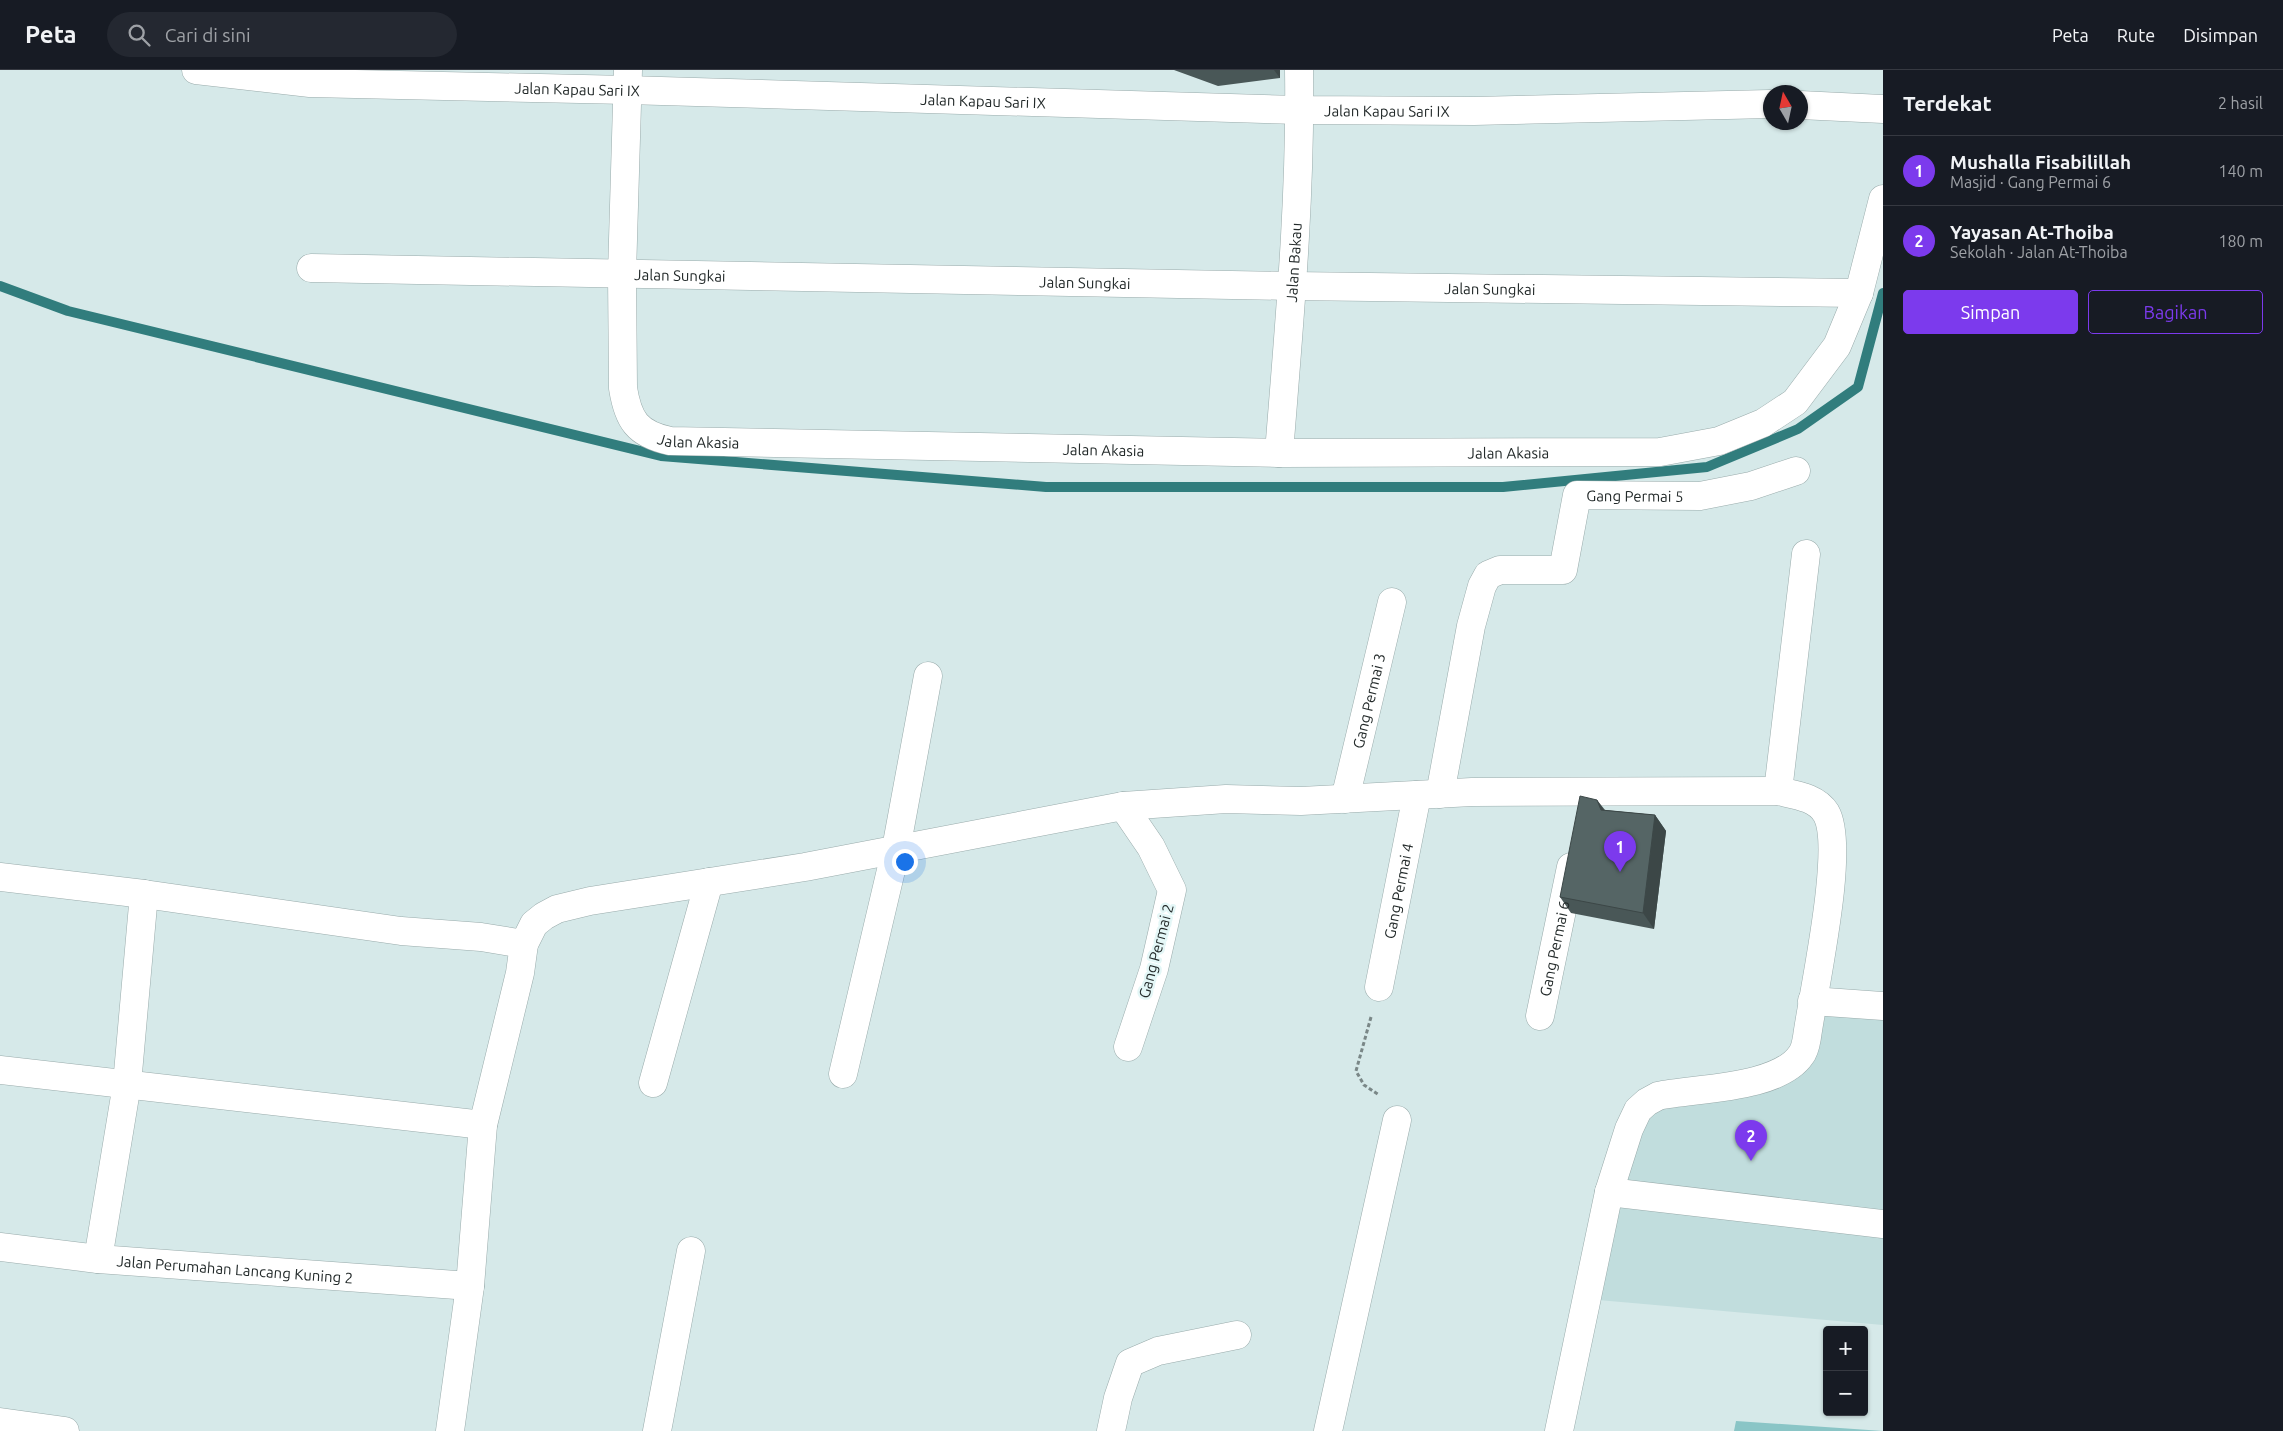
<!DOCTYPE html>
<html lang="id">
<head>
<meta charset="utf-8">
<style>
  :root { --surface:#171b24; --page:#242831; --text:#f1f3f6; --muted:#9ea1a6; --line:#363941; --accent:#7c3aed }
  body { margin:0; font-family:Ubuntu,sans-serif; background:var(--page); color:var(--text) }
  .controls { position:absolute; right:15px; bottom:15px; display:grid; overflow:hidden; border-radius:5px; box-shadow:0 1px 4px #0004 }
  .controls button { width:45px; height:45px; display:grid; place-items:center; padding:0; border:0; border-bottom:1px solid var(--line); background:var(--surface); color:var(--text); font:25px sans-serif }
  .compass { position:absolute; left:1763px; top:15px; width:45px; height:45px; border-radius:50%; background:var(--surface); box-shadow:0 1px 4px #0004; rotate:351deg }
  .you { position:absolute; left:904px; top:791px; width:18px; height:18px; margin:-12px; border:4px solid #fff; border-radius:50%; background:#1a73e8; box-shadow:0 0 0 8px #1a73e833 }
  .badge { display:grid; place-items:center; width:32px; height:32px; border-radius:50%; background:var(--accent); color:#fff; font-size:16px; font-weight:700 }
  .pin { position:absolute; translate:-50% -41px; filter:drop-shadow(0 1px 2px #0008) }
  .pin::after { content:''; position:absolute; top:26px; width:18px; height:15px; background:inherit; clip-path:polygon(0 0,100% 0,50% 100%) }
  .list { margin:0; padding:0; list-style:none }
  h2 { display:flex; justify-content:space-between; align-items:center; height:65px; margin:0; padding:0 20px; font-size:21px }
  h2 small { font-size:16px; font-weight:400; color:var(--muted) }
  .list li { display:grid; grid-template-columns:32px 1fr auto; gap:15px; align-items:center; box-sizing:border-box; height:70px; padding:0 20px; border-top:1px solid var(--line) }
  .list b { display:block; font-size:19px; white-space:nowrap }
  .list p { margin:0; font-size:16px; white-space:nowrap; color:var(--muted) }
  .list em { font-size:16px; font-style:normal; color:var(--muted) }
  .actions { display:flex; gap:10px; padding:15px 20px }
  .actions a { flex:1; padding:11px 0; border:1px solid var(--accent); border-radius:5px; text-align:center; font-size:18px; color:var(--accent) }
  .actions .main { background:var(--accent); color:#fff }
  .icon { flex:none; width:28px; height:28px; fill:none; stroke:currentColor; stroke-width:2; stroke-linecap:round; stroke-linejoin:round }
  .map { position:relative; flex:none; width:1883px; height:1361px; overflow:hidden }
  header { display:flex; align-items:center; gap:30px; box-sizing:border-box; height:70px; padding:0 25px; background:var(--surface); border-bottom:1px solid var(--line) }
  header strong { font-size:24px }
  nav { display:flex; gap:28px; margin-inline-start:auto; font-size:18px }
  .search { width:350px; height:45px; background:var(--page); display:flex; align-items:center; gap:12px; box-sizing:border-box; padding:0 18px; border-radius:28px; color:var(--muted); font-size:19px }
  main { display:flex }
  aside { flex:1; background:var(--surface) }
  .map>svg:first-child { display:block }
</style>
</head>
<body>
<header>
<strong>Peta</strong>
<div class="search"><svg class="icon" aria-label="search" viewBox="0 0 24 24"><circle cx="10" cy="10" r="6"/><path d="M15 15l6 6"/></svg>Cari di sini</div>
<nav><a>Peta</a><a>Rute</a><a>Disimpan</a></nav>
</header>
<main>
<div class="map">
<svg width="1883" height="1361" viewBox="0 0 1883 1361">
  <rect width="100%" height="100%" fill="#d6e9e9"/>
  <path fill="#c1dddd" d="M 1812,931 L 1883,936 L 1883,1255 L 1587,1229 L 1638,1040 L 1781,1002 Z"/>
  <path fill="#8ac5c6" d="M 1736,1351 L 1883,1361 L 1734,1361 Z"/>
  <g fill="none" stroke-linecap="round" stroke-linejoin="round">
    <path stroke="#317d7d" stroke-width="10" d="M 0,216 L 68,241 L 661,386 L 1046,417 L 1503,417 L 1707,397 L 1798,359 L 1858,317 L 1883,223"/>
    <defs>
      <g id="minor">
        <path id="s1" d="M 196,0 L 310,13 L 627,20 L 1299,40 L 1474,41 L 1770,34"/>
        <path id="s2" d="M 628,0 L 622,204 L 623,318 C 628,350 637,364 670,371 L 1279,383 L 1660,382 L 1719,371 L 1763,353 L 1795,332 L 1837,276 L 1859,223 L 1883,129"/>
        <path d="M 1800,35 L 1883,39"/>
        <path id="s3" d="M 311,198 L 1292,216 L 1859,223"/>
        <path id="s4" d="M 1279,383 C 1289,256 1301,128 1299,0"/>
        <path d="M 1778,721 L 1806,484"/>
        <path id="s5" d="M 1440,724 L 1471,556 L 1482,516 L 1488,505 L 1500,500 L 1563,500 L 1577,425 L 1700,426 L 1751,416 L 1796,401"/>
        <path id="s6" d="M 1345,729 L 1392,532"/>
        <path d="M 1123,736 L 1151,777 L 1172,820 L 1154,899 L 1128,977"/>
        <path d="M 0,807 L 144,824 L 401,861 L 481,867 L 524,874"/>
        <path id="s7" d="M 1379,917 L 1417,725"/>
        <path d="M 1812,931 L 1883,936"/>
        <path id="s8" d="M 1540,946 L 1571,797"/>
        <path d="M 0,1000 L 483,1055"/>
        <path d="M 843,1004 L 896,779 L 928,606"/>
        <path d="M 653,1013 L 709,812"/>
        <path d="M 1609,1122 L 1883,1154"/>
        <path id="s9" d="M 0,1177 L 98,1189 L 470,1216"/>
        <path d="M 98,1189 L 127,1014 L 144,824"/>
        <path d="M 0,1352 L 65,1361"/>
        <path d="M 450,1361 L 470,1216 L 483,1055 L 520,903 L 524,874 L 534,854 L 544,846 L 557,839 L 590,831 L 805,797 L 1123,736 L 1226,729 L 1301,731 L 1472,722 L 1778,721 C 1795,725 1816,727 1826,743 C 1846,777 1813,922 1807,967 C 1806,973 1805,980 1801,985 C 1778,1019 1696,1018 1658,1026 L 1647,1032 L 1638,1040 L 1629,1059 L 1609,1122 L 1559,1361"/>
        <path d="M 657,1361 L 691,1181"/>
        <path d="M 1111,1361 L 1118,1328 L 1130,1293 L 1158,1281 L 1237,1265"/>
        <path d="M 1328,1361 L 1397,1050"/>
      </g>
    </defs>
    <use href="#minor" stroke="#99abab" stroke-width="29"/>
    <path stroke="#7a8787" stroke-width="3" stroke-dasharray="4 2.5" stroke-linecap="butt" d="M 1371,947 L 1356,1001 L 1364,1015 L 1379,1025"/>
    <use href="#minor" stroke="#fff" stroke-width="28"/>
  </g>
  <path fill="#495757" d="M 1174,0 L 1280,0 L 1280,8 L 1218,16 Z
    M 1597,730 L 1605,740 L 1655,745 L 1666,761 L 1654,859 L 1571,843 L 1560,827 Z"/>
  <path fill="#3c4747" d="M 1274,0 L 1280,0 L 1280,8 Z
    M 1597,730 L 1608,746 L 1601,740 Z
    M 1655,745 L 1666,761 L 1654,859 L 1643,843 Z"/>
  <path fill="#556565" stroke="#3c4747" d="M 1580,726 L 1597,730 L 1601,740 L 1655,745 L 1643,843 L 1560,827 Z"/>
  <g text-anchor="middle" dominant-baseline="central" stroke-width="5" stroke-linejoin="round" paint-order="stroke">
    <g font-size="15" fill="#232a2a" stroke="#e4f7f7">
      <text stroke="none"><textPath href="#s1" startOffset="382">Jalan Kapau Sari IX</textPath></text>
      <text stroke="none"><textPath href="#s1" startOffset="788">Jalan Kapau Sari IX</textPath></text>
      <text stroke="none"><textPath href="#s1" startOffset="1192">Jalan Kapau Sari IX</textPath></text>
      <text stroke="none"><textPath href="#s4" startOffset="191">Jalan Bakau</textPath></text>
      <text stroke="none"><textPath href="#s3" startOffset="369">Jalan Sungkai</textPath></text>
      <text stroke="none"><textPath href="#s3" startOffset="774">Jalan Sungkai</textPath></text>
      <text stroke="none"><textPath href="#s3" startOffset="1179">Jalan Sungkai</textPath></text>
      <text stroke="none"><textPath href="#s2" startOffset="424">Jalan Akasia</textPath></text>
      <text stroke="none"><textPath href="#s2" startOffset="829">Jalan Akasia</textPath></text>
      <text stroke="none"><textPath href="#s2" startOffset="1234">Jalan Akasia</textPath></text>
      <text stroke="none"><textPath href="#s5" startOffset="435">Gang Permai 5</textPath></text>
      <text stroke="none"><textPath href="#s6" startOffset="101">Gang Permai 3</textPath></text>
      <text stroke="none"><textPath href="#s7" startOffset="98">Gang Permai 4</textPath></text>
      <text stroke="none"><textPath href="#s8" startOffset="69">Gang Permai 6</textPath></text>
      <text transform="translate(1156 881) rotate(-75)">Gang Permai 2</text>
      <text stroke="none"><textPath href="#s9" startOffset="236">Jalan Perumahan Lancang Kuning 2</textPath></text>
    </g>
  </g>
</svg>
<div class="controls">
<button>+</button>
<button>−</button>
</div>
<svg class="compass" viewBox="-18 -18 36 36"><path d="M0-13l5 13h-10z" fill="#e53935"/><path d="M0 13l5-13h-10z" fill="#9ea1a6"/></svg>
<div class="you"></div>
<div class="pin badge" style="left:1620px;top:802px">1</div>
<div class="pin badge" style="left:1751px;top:1091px">2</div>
</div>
<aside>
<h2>Terdekat<small>2 hasil</small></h2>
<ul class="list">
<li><span class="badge">1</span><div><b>Mushalla Fisabilillah</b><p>Masjid · Gang Permai 6</p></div><em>140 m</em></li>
<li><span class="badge">2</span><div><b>Yayasan At-Thoiba</b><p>Sekolah · Jalan At-Thoiba</p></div><em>180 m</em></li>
</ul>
<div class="actions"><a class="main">Simpan</a><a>Bagikan</a></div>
</aside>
</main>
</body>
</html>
